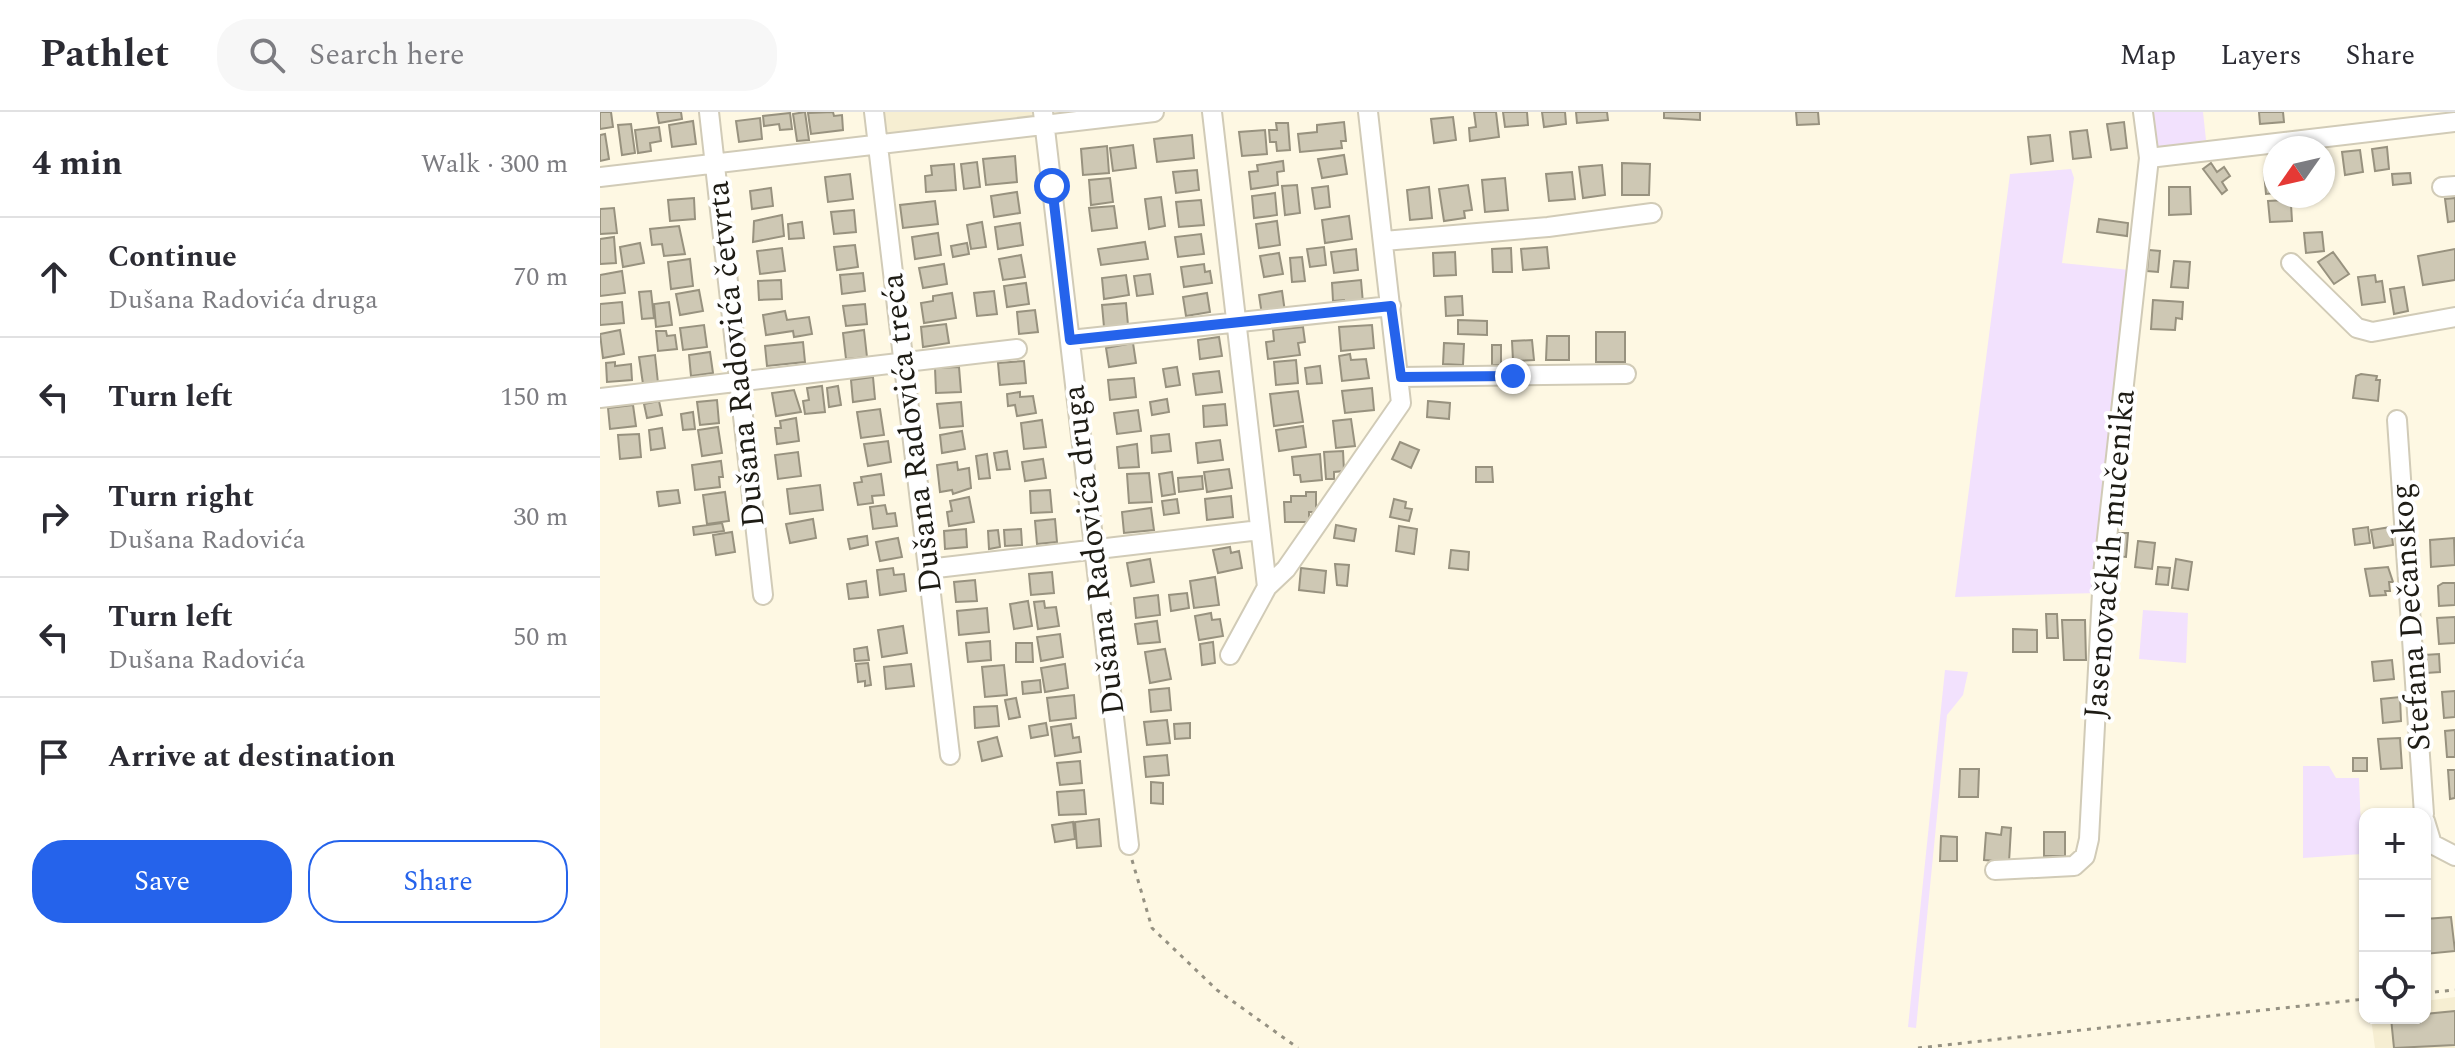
<!DOCTYPE html>
<html lang="en">
<head>
<meta charset="utf-8">
<style>
  :root { --surface:#fff; --page:#f7f7f7; --text:#2b2b33; --muted:#7c7c81; --line:#e1e1e2; --accent:#2563eb }
  body { margin:0; font-family:Spectral,serif; background:var(--page); color:var(--text) }
  .controls { position:absolute; right:24px; bottom:24px; display:grid; overflow:hidden; border-radius:16px; box-shadow:0 2px 6px #0004 }
  .controls button { width:72px; height:72px; display:grid; place-items:center; padding:0; border:0; border-bottom:2px solid var(--line); background:var(--surface); color:var(--text); font:40px sans-serif }
  .compass { position:absolute; left:1663px; top:24px; width:72px; height:72px; border-radius:50%; background:var(--surface); box-shadow:0 2px 6px #0004; rotate:236deg }
  .stop { position:absolute; width:24px; height:24px; margin:-18px; border:6px solid #2563eb; border-radius:50%; background:#fff }
  .stop.end { background:#2563eb; border-color:#fff; box-shadow:0 2px 8px #0008 }
  .list { margin:0; padding:0; list-style:none }
  h2 { display:flex; justify-content:space-between; align-items:center; height:104px; margin:0; padding:0 32px; font-size:34px }
  h2 small { font-size:26px; font-weight:400; color:var(--muted) }
  .list li { display:grid; grid-template-columns:52px 1fr auto; gap:24px; align-items:center; box-sizing:border-box; height:120px; padding:0 32px; border-top:2px solid var(--line) }
  .list b { display:block; font-size:30px; white-space:nowrap }
  .list p { margin:0; font-size:26px; white-space:nowrap; color:var(--muted) }
  .list em { font-size:26px; font-style:normal; color:var(--muted) }
  .actions { display:flex; gap:16px; padding:24px 32px }
  .actions a { flex:1; padding:18px 0; border:2px solid var(--accent); border-radius:32px; text-align:center; font-size:28px; color:var(--accent) }
  .actions .main { background:var(--accent); color:#fff }
  .icon { flex:none; width:44px; height:44px; fill:none; stroke:currentColor; stroke-width:2; stroke-linecap:round; stroke-linejoin:round }
  .map { position:relative; flex:none; width:1855px; height:936px; overflow:hidden }
  header { display:flex; align-items:center; gap:48px; box-sizing:border-box; height:112px; padding:0 40px; background:var(--surface); border-bottom:2px solid var(--line) }
  header strong { font-size:38px }
  nav { display:flex; gap:44px; margin-inline-start:auto; font-size:28px }
  .search { width:560px; height:72px; background:var(--page); display:flex; align-items:center; gap:20px; box-sizing:border-box; padding:0 28px; border-radius:32px; color:var(--muted); font-size:30px }
  main { display:flex }
  aside { flex:1; background:var(--surface) }
  .map>svg:first-child { display:block }
</style>
</head>
<body>
<header>
<strong>Pathlet</strong>
<div class="search"><svg class="icon" aria-label="search" viewBox="0 0 24 24"><circle cx="10" cy="10" r="6"/><path d="M15 15l6 6"/></svg>Search here</div>
<nav><a>Map</a><a>Layers</a><a>Share</a></nav>
</header>
<main>
<aside>
<h2>4 min<small>Walk · 300 m</small></h2>
<ul class="list">
<li><svg class="icon" aria-label="ahead" viewBox="0 0 24 24"><path d="M12 20V5M6 11l6-6 6 6"/></svg><div><b>Continue</b><p>Dušana Radovića druga</p></div><em>70 m</em></li>
<li><svg class="icon" aria-label="left" viewBox="0 0 24 24"><path d="M17 20v-9H6M10 6l-5 5 5 5"/></svg><div><b>Turn left</b></div><em>150 m</em></li>
<li><svg class="icon" aria-label="right" viewBox="0 0 24 24"><path d="M7 20v-9h11M14 6l5 5-5 5"/></svg><div><b>Turn right</b><p>Dušana Radovića</p></div><em>30 m</em></li>
<li><svg class="icon" aria-label="left" viewBox="0 0 24 24"><path d="M17 20v-9H6M10 6l-5 5 5 5"/></svg><div><b>Turn left</b><p>Dušana Radovića</p></div><em>50 m</em></li>
<li><svg class="icon" aria-label="arrive" viewBox="0 0 24 24"><path d="M6 21V4h12l-3 4 3 4H6"/></svg><div><b>Arrive at destination</b></div></li>
</ul>
<div class="actions"><a class="main">Save</a><a>Share</a></div>
</aside>
<div class="map">
<svg width="1855" height="936" viewBox="0 0 1855 936">
  <rect width="100%" height="100%" fill="#fef8e3"/>
  <path fill="#f6eed2" d="M 282,0 L 432,0 L 433,7 L 285,25 Z
    M 1855,885 L 1855,936 L 1775,936 L 1771,906 L 1825,906 L 1825,889 Z"/>
  <path fill="#f2e1fd" d="M 1550,0 L 1603,0 L 1606,28 L 1554,38 Z
    M 1471,57 L 1474,66 L 1462,151 L 1530,158 L 1496,481 L 1355,485 L 1410,62 Z
    M 1543,498 L 1588,501 L 1586,551 L 1539,547 Z
    M 1345,558 L 1368,560 L 1363,583 L 1347,603 L 1316,916 L 1308,915 Z
    M 1729,654 L 1736,666 L 1759,666 L 1762,742 L 1703,746 L 1703,654 Z"/>
  <path fill="#cec8b4" stroke="#98927f" stroke-width="2" d="M 0,0 L 11,0 L 13,15 L 0,17 Z
    M 57,0 L 81,0 L 82,7 L 59,11 Z
    M 205,0 L 209,28 L 197,29 L 193,2 Z
    M 233,0 L 234,4 L 242,3 L 243,18 L 211,22 L 208,1 Z
    M 874,0 L 896,0 L 899,25 L 870,29 L 869,16 L 876,15 Z
    M 903,0 L 927,0 L 928,13 L 905,15 Z
    M 942,0 L 965,0 L 966,12 L 944,15 Z
    M 976,0 L 1007,0 L 1008,8 L 977,11 Z
    M 1064,0 L 1100,0 L 1100,8 L 1064,6 Z
    M 1196,0 L 1218,0 L 1219,12 L 1197,13 Z
    M 1659,0 L 1683,0 L 1684,10 L 1660,12 Z
    M 190,1 L 192,17 L 180,18 L 179,12 L 164,14 L 163,4 Z
    M 853,5 L 856,28 L 834,31 L 831,7 Z
    M 160,6 L 162,27 L 139,30 L 136,9 Z
    M 93,9 L 96,32 L 72,35 L 69,13 Z
    M 744,10 L 746,29 L 741,29 L 742,36 L 700,40 L 698,22 L 717,20 L 717,13 Z
    M 1524,10 L 1527,36 L 1511,38 L 1507,12 Z
    M 676,11 L 688,11 L 690,38 L 677,39 L 676,30 L 670,30 L 669,18 L 677,18 Z
    M 31,12 L 35,41 L 22,43 L 18,13 Z
    M 59,15 L 61,29 L 50,31 L 51,39 L 38,41 L 35,18 Z
    M 665,18 L 667,42 L 642,44 L 639,20 Z
    M 1487,18 L 1491,45 L 1473,47 L 1470,20 Z
    M 5,22 L 9,47 L 0,49 L 0,23 Z
    M 592,23 L 594,46 L 557,50 L 554,27 Z
    M 1450,23 L 1453,49 L 1431,52 L 1428,25 Z
    M 533,33 L 536,56 L 513,59 L 510,36 Z
    M 507,34 L 509,61 L 483,63 L 481,37 Z
    M 1787,35 L 1789,57 L 1775,59 L 1772,37 Z
    M 1760,38 L 1763,60 L 1745,63 L 1742,40 Z
    M 744,43 L 747,62 L 722,66 L 718,47 Z
    M 415,44 L 417,70 L 386,73 L 383,47 Z
    M 683,49 L 684,59 L 677,60 L 678,73 L 651,77 L 649,60 L 658,59 L 657,53 Z
    M 377,50 L 380,75 L 364,77 L 361,52 Z
    M 1022,51 L 1050,52 L 1049,83 L 1022,83 Z
    M 1611,51 L 1617,60 L 1624,55 L 1630,64 L 1622,70 L 1627,78 L 1622,82 L 1603,57 Z
    M 354,52 L 356,78 L 326,80 L 325,64 L 332,63 L 331,54 Z
    M 1002,53 L 1005,83 L 983,86 L 979,55 Z
    M 597,58 L 599,78 L 576,81 L 573,60 Z
    M 1675,59 L 1675,81 L 1666,82 L 1664,60 Z
    M 972,60 L 975,87 L 949,89 L 946,62 Z
    M 1810,61 L 1811,71 L 1793,73 L 1792,62 Z
    M 250,62 L 253,87 L 228,90 L 225,65 Z
    M 510,66 L 513,90 L 491,93 L 489,68 Z
    M 905,66 L 908,98 L 885,100 L 882,68 Z
    M 697,73 L 700,101 L 685,103 L 682,74 Z
    M 868,73 L 872,98 L 864,99 L 865,106 L 844,109 L 839,77 Z
    M 728,74 L 730,95 L 715,97 L 712,76 Z
    M 829,75 L 832,106 L 810,108 L 807,78 Z
    M 1569,75 L 1590,75 L 1591,102 L 1569,103 Z
    M 171,76 L 173,94 L 152,97 L 150,79 Z
    M 417,80 L 420,101 L 394,105 L 391,84 Z
    M 675,81 L 677,103 L 654,106 L 652,84 Z
    M 561,85 L 565,114 L 549,117 L 545,87 Z
    M 94,86 L 95,107 L 70,109 L 68,88 Z
    M 1855,86 L 1855,109 L 1848,110 L 1845,87 Z
    M 601,88 L 604,113 L 579,115 L 576,90 Z
    M 1686,88 L 1687,92 L 1691,92 L 1692,109 L 1670,110 L 1668,89 Z
    M 335,89 L 338,112 L 303,116 L 300,93 Z
    M 514,94 L 517,116 L 492,119 L 489,96 Z
    M 14,96 L 17,121 L 0,122 L 0,97 Z
    M 254,98 L 256,120 L 234,122 L 231,100 Z
    M 182,103 L 184,124 L 153,130 L 154,109 Z
    M 749,104 L 752,127 L 725,131 L 722,108 Z
    M 1499,107 L 1528,111 L 1527,124 L 1497,120 Z
    M 677,109 L 680,133 L 659,136 L 656,112 Z
    M 202,110 L 204,126 L 189,127 L 188,112 Z
    M 382,110 L 386,135 L 371,137 L 367,113 Z
    M 420,111 L 423,133 L 398,137 L 395,115 Z
    M 79,114 L 85,142 L 64,144 L 62,132 L 52,133 L 50,117 Z
    M 1722,120 L 1724,139 L 1706,141 L 1704,121 Z
    M 338,121 L 341,143 L 315,147 L 312,125 Z
    M 601,122 L 604,142 L 578,145 L 575,125 Z
    M 14,125 L 16,151 L 0,152 L 0,127 Z
    M 545,130 L 548,147 L 501,153 L 498,137 Z
    M 40,131 L 44,151 L 23,155 L 20,135 Z
    M 367,131 L 369,142 L 353,145 L 351,134 Z
    M 255,133 L 258,155 L 237,158 L 234,135 Z
    M 724,135 L 726,153 L 710,155 L 707,137 Z
    M 947,135 L 949,156 L 923,158 L 921,137 Z
    M 182,136 L 185,159 L 160,162 L 157,139 Z
    M 911,136 L 912,160 L 893,160 L 892,137 Z
    M 756,137 L 758,158 L 734,161 L 731,140 Z
    M 1855,137 L 1855,168 L 1823,173 L 1818,144 Z
    M 1549,138 L 1560,139 L 1558,160 L 1547,159 Z
    M 855,140 L 856,163 L 834,164 L 833,141 Z
    M 1733,140 L 1749,162 L 1734,172 L 1718,150 Z
    M 679,141 L 683,162 L 664,165 L 660,144 Z
    M 421,143 L 425,165 L 403,168 L 399,147 Z
    M 702,145 L 705,169 L 692,170 L 690,146 Z
    M 90,147 L 93,174 L 71,177 L 68,150 Z
    M 1574,149 L 1590,150 L 1588,176 L 1571,175 Z
    M 344,152 L 347,172 L 323,176 L 319,156 Z
    M 604,152 L 605,160 L 610,159 L 612,171 L 584,175 L 581,155 Z
    M 22,159 L 25,181 L 0,184 L 0,163 Z
    M 263,161 L 265,179 L 242,182 L 240,163 Z
    M 550,162 L 553,182 L 537,184 L 534,164 Z
    M 526,163 L 529,183 L 504,187 L 502,166 Z
    M 1775,163 L 1776,170 L 1782,169 L 1785,190 L 1762,193 L 1758,165 Z
    M 181,168 L 182,187 L 159,188 L 158,169 Z
    M 761,168 L 763,191 L 744,193 L 744,188 L 733,189 L 732,171 Z
    M 426,171 L 429,192 L 407,195 L 404,174 Z
    M 1804,175 L 1808,199 L 1794,202 L 1790,177 Z
    M 99,178 L 103,199 L 80,203 L 76,182 Z
    M 51,179 L 54,206 L 42,207 L 39,180 Z
    M 394,179 L 397,202 L 377,204 L 374,181 Z
    M 682,179 L 685,200 L 662,203 L 659,183 Z
    M 352,181 L 356,206 L 324,211 L 321,191 L 333,189 L 333,184 Z
    M 607,181 L 610,200 L 586,204 L 583,185 Z
    M 862,184 L 863,203 L 846,204 L 845,185 Z
    M 1553,188 L 1583,190 L 1582,207 L 1576,206 L 1575,218 L 1551,217 Z
    M 22,190 L 24,211 L 0,213 L 0,192 Z
    M 69,190 L 72,213 L 56,215 L 54,192 Z
    M 526,191 L 528,213 L 504,215 L 502,193 Z
    M 265,192 L 267,212 L 246,214 L 243,194 Z
    M 435,198 L 438,220 L 419,222 L 417,200 Z
    M 185,199 L 187,208 L 209,205 L 212,222 L 194,225 L 193,219 L 166,223 L 163,203 Z
    M 858,208 L 887,209 L 887,223 L 858,222 Z
    M 346,212 L 349,231 L 323,235 L 321,215 Z
    M 104,213 L 107,235 L 83,238 L 80,216 Z
    M 772,213 L 774,236 L 741,239 L 739,215 Z
    M 703,215 L 705,230 L 698,231 L 700,243 L 668,247 L 666,230 L 674,229 L 673,218 Z
    M 20,218 L 24,242 L 3,246 L 0,222 Z
    M 264,218 L 267,245 L 246,247 L 243,221 Z
    M 56,219 L 66,219 L 67,224 L 75,223 L 77,237 L 58,239 Z
    M 996,220 L 1025,220 L 1025,250 L 996,250 Z
    M 947,224 L 969,224 L 969,248 L 946,248 Z
    M 619,225 L 622,244 L 600,247 L 598,228 Z
    M 932,228 L 934,248 L 913,249 L 912,229 Z
    M 203,230 L 205,250 L 167,254 L 165,234 Z
    M 533,231 L 536,251 L 509,255 L 506,236 Z
    M 844,231 L 864,232 L 863,253 L 843,252 Z
    M 892,233 L 901,233 L 901,253 L 892,253 Z
    M 110,240 L 113,261 L 91,264 L 89,243 Z
    M 750,242 L 751,248 L 766,247 L 769,266 L 742,269 L 739,244 Z
    M 55,243 L 58,271 L 43,272 L 39,245 Z
    M 696,248 L 698,271 L 676,273 L 674,250 Z
    M 424,249 L 426,271 L 400,273 L 398,251 Z
    M 15,250 L 15,254 L 31,252 L 32,268 L 7,270 L 6,251 Z
    M 720,254 L 722,271 L 707,272 L 705,256 Z
    M 359,255 L 361,280 L 336,281 L 335,256 Z
    M 577,255 L 580,273 L 566,275 L 563,257 Z
    M 619,259 L 622,280 L 596,283 L 593,262 Z
    M 1761,262 L 1777,264 L 1776,268 L 1780,268 L 1778,289 L 1753,286 L 1756,264 Z
    M 273,265 L 275,287 L 253,290 L 251,268 Z
    M 534,266 L 536,285 L 510,288 L 508,268 Z
    M 222,274 L 225,300 L 205,302 L 203,289 L 209,288 L 207,276 Z
    M 238,274 L 241,293 L 229,295 L 227,276 Z
    M 772,276 L 774,298 L 745,301 L 742,279 Z
    M 194,278 L 201,300 L 176,304 L 172,281 Z
    M 698,279 L 703,310 L 674,314 L 670,282 Z
    M 420,280 L 420,285 L 433,284 L 436,301 L 417,304 L 415,293 L 408,294 L 407,282 Z
    M 567,287 L 569,300 L 552,303 L 550,290 Z
    M 117,288 L 119,311 L 100,313 L 97,290 Z
    M 59,289 L 62,303 L 47,306 L 44,292 Z
    M 828,289 L 850,291 L 849,307 L 827,305 Z
    M 361,290 L 363,314 L 340,316 L 337,292 Z
    M 625,292 L 627,313 L 604,315 L 603,294 Z
    M 33,293 L 36,314 L 10,317 L 8,296 Z
    M 280,297 L 284,323 L 261,326 L 257,300 Z
    M 538,298 L 541,319 L 517,322 L 514,301 Z
    M 93,300 L 95,317 L 83,318 L 81,302 Z
    M 196,306 L 199,329 L 177,332 L 175,316 L 181,316 L 180,309 Z
    M 751,307 L 755,334 L 736,336 L 733,309 Z
    M 442,308 L 446,335 L 424,337 L 421,311 Z
    M 703,314 L 706,335 L 679,339 L 676,318 Z
    M 118,315 L 122,341 L 102,344 L 98,318 Z
    M 62,316 L 65,336 L 51,338 L 49,318 Z
    M 362,319 L 365,337 L 342,341 L 340,323 Z
    M 39,322 L 41,345 L 20,347 L 18,323 Z
    M 569,322 L 571,339 L 552,341 L 551,324 Z
    M 620,328 L 623,348 L 598,351 L 596,331 Z
    M 288,329 L 291,350 L 268,354 L 264,332 Z
    M 800,330 L 819,338 L 811,356 L 792,347 Z
    M 537,332 L 539,355 L 519,356 L 517,335 Z
    M 407,339 L 410,357 L 397,358 L 394,341 Z
    M 743,339 L 744,359 L 734,360 L 734,367 L 726,367 L 724,340 Z
    M 198,340 L 201,364 L 178,367 L 175,343 Z
    M 387,342 L 390,366 L 379,367 L 376,344 Z
    M 720,342 L 722,368 L 701,370 L 700,363 L 694,363 L 692,345 Z
    M 443,347 L 446,366 L 425,369 L 422,350 Z
    M 121,349 L 123,365 L 119,365 L 120,375 L 95,378 L 92,353 Z
    M 357,350 L 358,358 L 369,356 L 371,376 L 353,382 L 352,378 L 340,380 L 337,353 Z
    M 876,355 L 892,355 L 893,370 L 876,370 Z
    M 629,357 L 632,376 L 607,380 L 604,360 Z
    M 572,360 L 575,382 L 562,384 L 559,362 Z
    M 549,361 L 552,390 L 529,391 L 527,362 Z
    M 281,362 L 284,383 L 272,384 L 273,391 L 258,393 L 254,371 L 262,370 L 261,365 Z
    M 602,364 L 603,377 L 579,380 L 578,366 Z
    M 220,373 L 223,398 L 190,402 L 187,377 Z
    M 78,378 L 80,391 L 59,394 L 57,380 Z
    M 450,378 L 452,400 L 431,401 L 430,379 Z
    M 125,380 L 129,409 L 107,412 L 103,383 Z
    M 706,380 L 716,380 L 716,400 L 709,400 L 709,410 L 685,410 L 684,390 L 691,390 L 691,384 L 706,384 Z
    M 631,384 L 633,405 L 607,408 L 605,387 Z
    M 369,385 L 374,410 L 349,414 L 347,400 L 352,399 L 350,389 Z
    M 577,387 L 579,401 L 564,403 L 562,389 Z
    M 794,387 L 806,390 L 805,396 L 812,397 L 809,409 L 790,405 Z
    M 285,393 L 287,402 L 295,401 L 297,414 L 273,417 L 270,395 Z
    M 551,396 L 554,418 L 524,421 L 522,400 Z
    M 213,407 L 216,426 L 190,431 L 186,412 Z
    M 455,407 L 457,430 L 437,432 L 435,409 Z
    M 122,411 L 124,419 L 94,423 L 93,415 Z
    M 736,413 L 756,417 L 754,429 L 734,426 Z
    M 799,414 L 817,417 L 814,442 L 796,439 Z
    M 1768,415 L 1770,431 L 1755,433 L 1753,417 Z
    M 1791,415 L 1793,433 L 1774,436 L 1771,418 Z
    M 366,417 L 367,435 L 345,437 L 344,419 Z
    M 421,417 L 422,433 L 405,434 L 404,418 Z
    M 398,418 L 400,435 L 389,437 L 388,419 Z
    M 132,420 L 135,440 L 116,443 L 113,423 Z
    M 1519,421 L 1528,421 L 1526,445 L 1517,444 Z
    M 267,424 L 268,433 L 250,437 L 248,427 Z
    M 298,426 L 302,445 L 280,449 L 276,430 Z
    M 1854,426 L 1855,453 L 1831,455 L 1830,428 Z
    M 1538,429 L 1555,431 L 1552,457 L 1535,455 Z
    M 630,435 L 631,441 L 639,439 L 642,456 L 618,461 L 613,438 Z
    M 851,438 L 869,440 L 868,458 L 849,456 Z
    M 550,447 L 554,470 L 531,474 L 527,451 Z
    M 1576,447 L 1592,450 L 1588,478 L 1572,476 Z
    M 735,452 L 749,453 L 747,474 L 737,473 Z
    M 1558,455 L 1570,456 L 1568,473 L 1556,472 Z
    M 1788,455 L 1793,470 L 1789,470 L 1790,479 L 1785,479 L 1786,483 L 1770,484 L 1765,457 Z
    M 293,456 L 294,463 L 304,462 L 306,479 L 280,483 L 277,458 Z
    M 701,456 L 726,459 L 724,481 L 699,478 Z
    M 452,460 L 454,481 L 431,483 L 429,462 Z
    M 615,465 L 619,493 L 594,496 L 590,469 Z
    M 375,468 L 377,489 L 356,490 L 354,470 Z
    M 266,469 L 268,485 L 249,487 L 247,472 Z
    M 1843,471 L 1855,471 L 1855,493 L 1839,494 L 1838,474 Z
    M 587,481 L 589,496 L 571,499 L 569,483 Z
    M 558,483 L 560,503 L 536,506 L 534,486 Z
    M 428,489 L 432,514 L 414,517 L 410,492 Z
    M 444,489 L 445,496 L 456,495 L 459,514 L 438,517 L 434,490 Z
    M 387,496 L 389,520 L 359,523 L 357,499 Z
    M 611,501 L 612,508 L 620,507 L 623,524 L 599,528 L 595,504 Z
    M 1446,502 L 1457,502 L 1458,526 L 1447,526 Z
    M 1855,505 L 1855,531 L 1839,532 L 1837,506 Z
    M 1462,508 L 1485,508 L 1486,548 L 1464,548 Z
    M 557,509 L 560,530 L 538,532 L 535,512 Z
    M 303,514 L 307,541 L 282,545 L 278,518 Z
    M 1413,517 L 1437,518 L 1437,540 L 1413,540 Z
    M 460,522 L 463,545 L 441,549 L 437,525 Z
    M 390,529 L 391,548 L 368,550 L 366,531 Z
    M 613,530 L 615,551 L 602,553 L 600,532 Z
    M 416,531 L 432,531 L 433,550 L 416,550 Z
    M 267,535 L 269,548 L 255,549 L 254,537 Z
    M 565,537 L 571,567 L 550,571 L 545,540 Z
    M 1839,542 L 1840,560 L 1826,561 L 1824,543 Z
    M 1792,548 L 1794,567 L 1774,569 L 1772,550 Z
    M 268,551 L 271,573 L 265,574 L 265,569 L 258,570 L 256,552 Z
    M 311,552 L 314,574 L 286,577 L 284,555 Z
    M 465,552 L 468,576 L 445,580 L 441,556 Z
    M 404,553 L 407,583 L 385,585 L 382,555 Z
    M 440,568 L 441,580 L 423,582 L 422,570 Z
    M 569,576 L 571,598 L 551,600 L 549,578 Z
    M 1855,579 L 1855,605 L 1844,606 L 1842,580 Z
    M 474,583 L 476,606 L 450,609 L 447,586 Z
    M 1800,585 L 1801,609 L 1783,611 L 1781,587 Z
    M 416,586 L 420,605 L 409,607 L 405,588 Z
    M 397,594 L 399,614 L 375,616 L 374,595 Z
    M 567,608 L 570,631 L 547,633 L 544,610 Z
    M 446,611 L 448,623 L 431,626 L 429,614 Z
    M 590,611 L 590,626 L 575,627 L 574,612 Z
    M 471,612 L 473,626 L 479,625 L 481,640 L 455,644 L 451,615 Z
    M 1855,618 L 1855,645 L 1847,645 L 1845,619 Z
    M 397,625 L 402,644 L 382,649 L 378,630 Z
    M 1800,626 L 1802,656 L 1781,657 L 1778,627 Z
    M 567,643 L 569,663 L 546,665 L 544,645 Z
    M 1753,646 L 1767,646 L 1767,659 L 1753,659 Z
    M 480,649 L 482,671 L 460,673 L 457,651 Z
    M 1360,657 L 1379,657 L 1378,685 L 1359,685 Z
    M 1848,658 L 1855,658 L 1855,686 L 1850,687 Z
    M 551,670 L 563,671 L 563,692 L 551,691 Z
    M 484,678 L 486,702 L 459,703 L 457,680 Z
    M 499,707 L 501,734 L 477,736 L 475,710 Z
    M 473,710 L 475,727 L 455,730 L 452,713 Z
    M 1402,715 L 1411,716 L 1409,750 L 1384,748 L 1386,721 L 1401,723 Z
    M 1444,720 L 1465,720 L 1465,744 L 1444,744 Z
    M 1341,724 L 1357,725 L 1357,749 L 1340,749 Z
    M 1851,805 L 1855,839 L 1825,842 L 1825,807 Z
    M 1855,899 L 1855,933 L 1794,936 L 1791,906 L 1825,906 L 1825,902 Z"/>
  <g fill="none" stroke-linecap="round" stroke-linejoin="round">
    <defs>
      <path id="minor" d="M 109,0 L 163,483
        M 274,0 L 350,643
        M 443,0 L 529,733
        M 612,0 L 667,475
        M 1549,46 L 1855,10
        M 0,65 L 554,0
        M 1842,75 L 1855,74
        M 784,129 L 948,115 L 1052,101
        M 1691,151 L 1757,216 L 1772,220 L 1855,205
        M 470,228 L 791,194
        M 801,265 L 1026,262
        M 0,286 L 417,237
        M 1797,308 L 1824,702
        M 328,457 L 660,418
        M 630,543 L 667,475 L 686,457 L 801,291 L 768,0
        M 1825,709 L 1832,732 L 1855,744
        M 1395,758 L 1474,754 L 1485,744 L 1489,727 L 1503,462 L 1549,46 L 1543,0"/>
    </defs>
    <use href="#minor" stroke="#d1cbb7" stroke-width="22"/>
    <path stroke="#959182" stroke-width="3" stroke-dasharray="4 6" stroke-linecap="butt" d="M 532,748 L 552,816 L 617,878 L 698,936
      M 1825,881 L 1855,878
      M 1318,936 L 1765,887"/>
    <use href="#minor" stroke="#fff" stroke-width="18"/>
  </g>
  <g fill="none" stroke-linecap="round" stroke-linejoin="round">
    <path stroke="#2563eb" stroke-width="10" d="M 452,74 L 470,228 L 791,194 L 801,265 L 913,264"/>
  </g>
  <g text-anchor="middle" dominant-baseline="central" stroke-width="8" stroke-linejoin="round" paint-order="stroke">
    <g font-size="32" fill="#1e1c15" stroke="#fff">
      <text transform="translate(136 242) rotate(-96)">Dušana Radovića četvrta</text>
      <text transform="translate(312 321) rotate(-97)">Dušana Radovića treća</text>
      <text transform="translate(494 438) rotate(-97)">Dušana Radovića druga</text>
      <text transform="translate(1510 442) rotate(-85)">Jasenovačkih mučenika</text>
      <text transform="translate(1811 505) rotate(-94)">Stefana Dečanskog</text>
    </g>
  </g>
</svg>
<div class="controls">
<button>+</button>
<button>−</button>
<button><svg class="icon" aria-label="locate" viewBox="0 0 24 24"><circle cx="12" cy="12" r="6"/><path d="M12 2v4M12 18v4M2 12h4M18 12h4"/></svg></button>
</div>
<svg class="compass" viewBox="-18 -18 36 36"><path d="M0-13l5 13h-10z" fill="#e53935"/><path d="M0 13l5-13h-10z" fill="#7c7c81"/></svg>
<div class="stop" style="left:452px;top:74px"></div>
<div class="stop end" style="left:913px;top:264px"></div>
</div>
</main>
</body>
</html>
